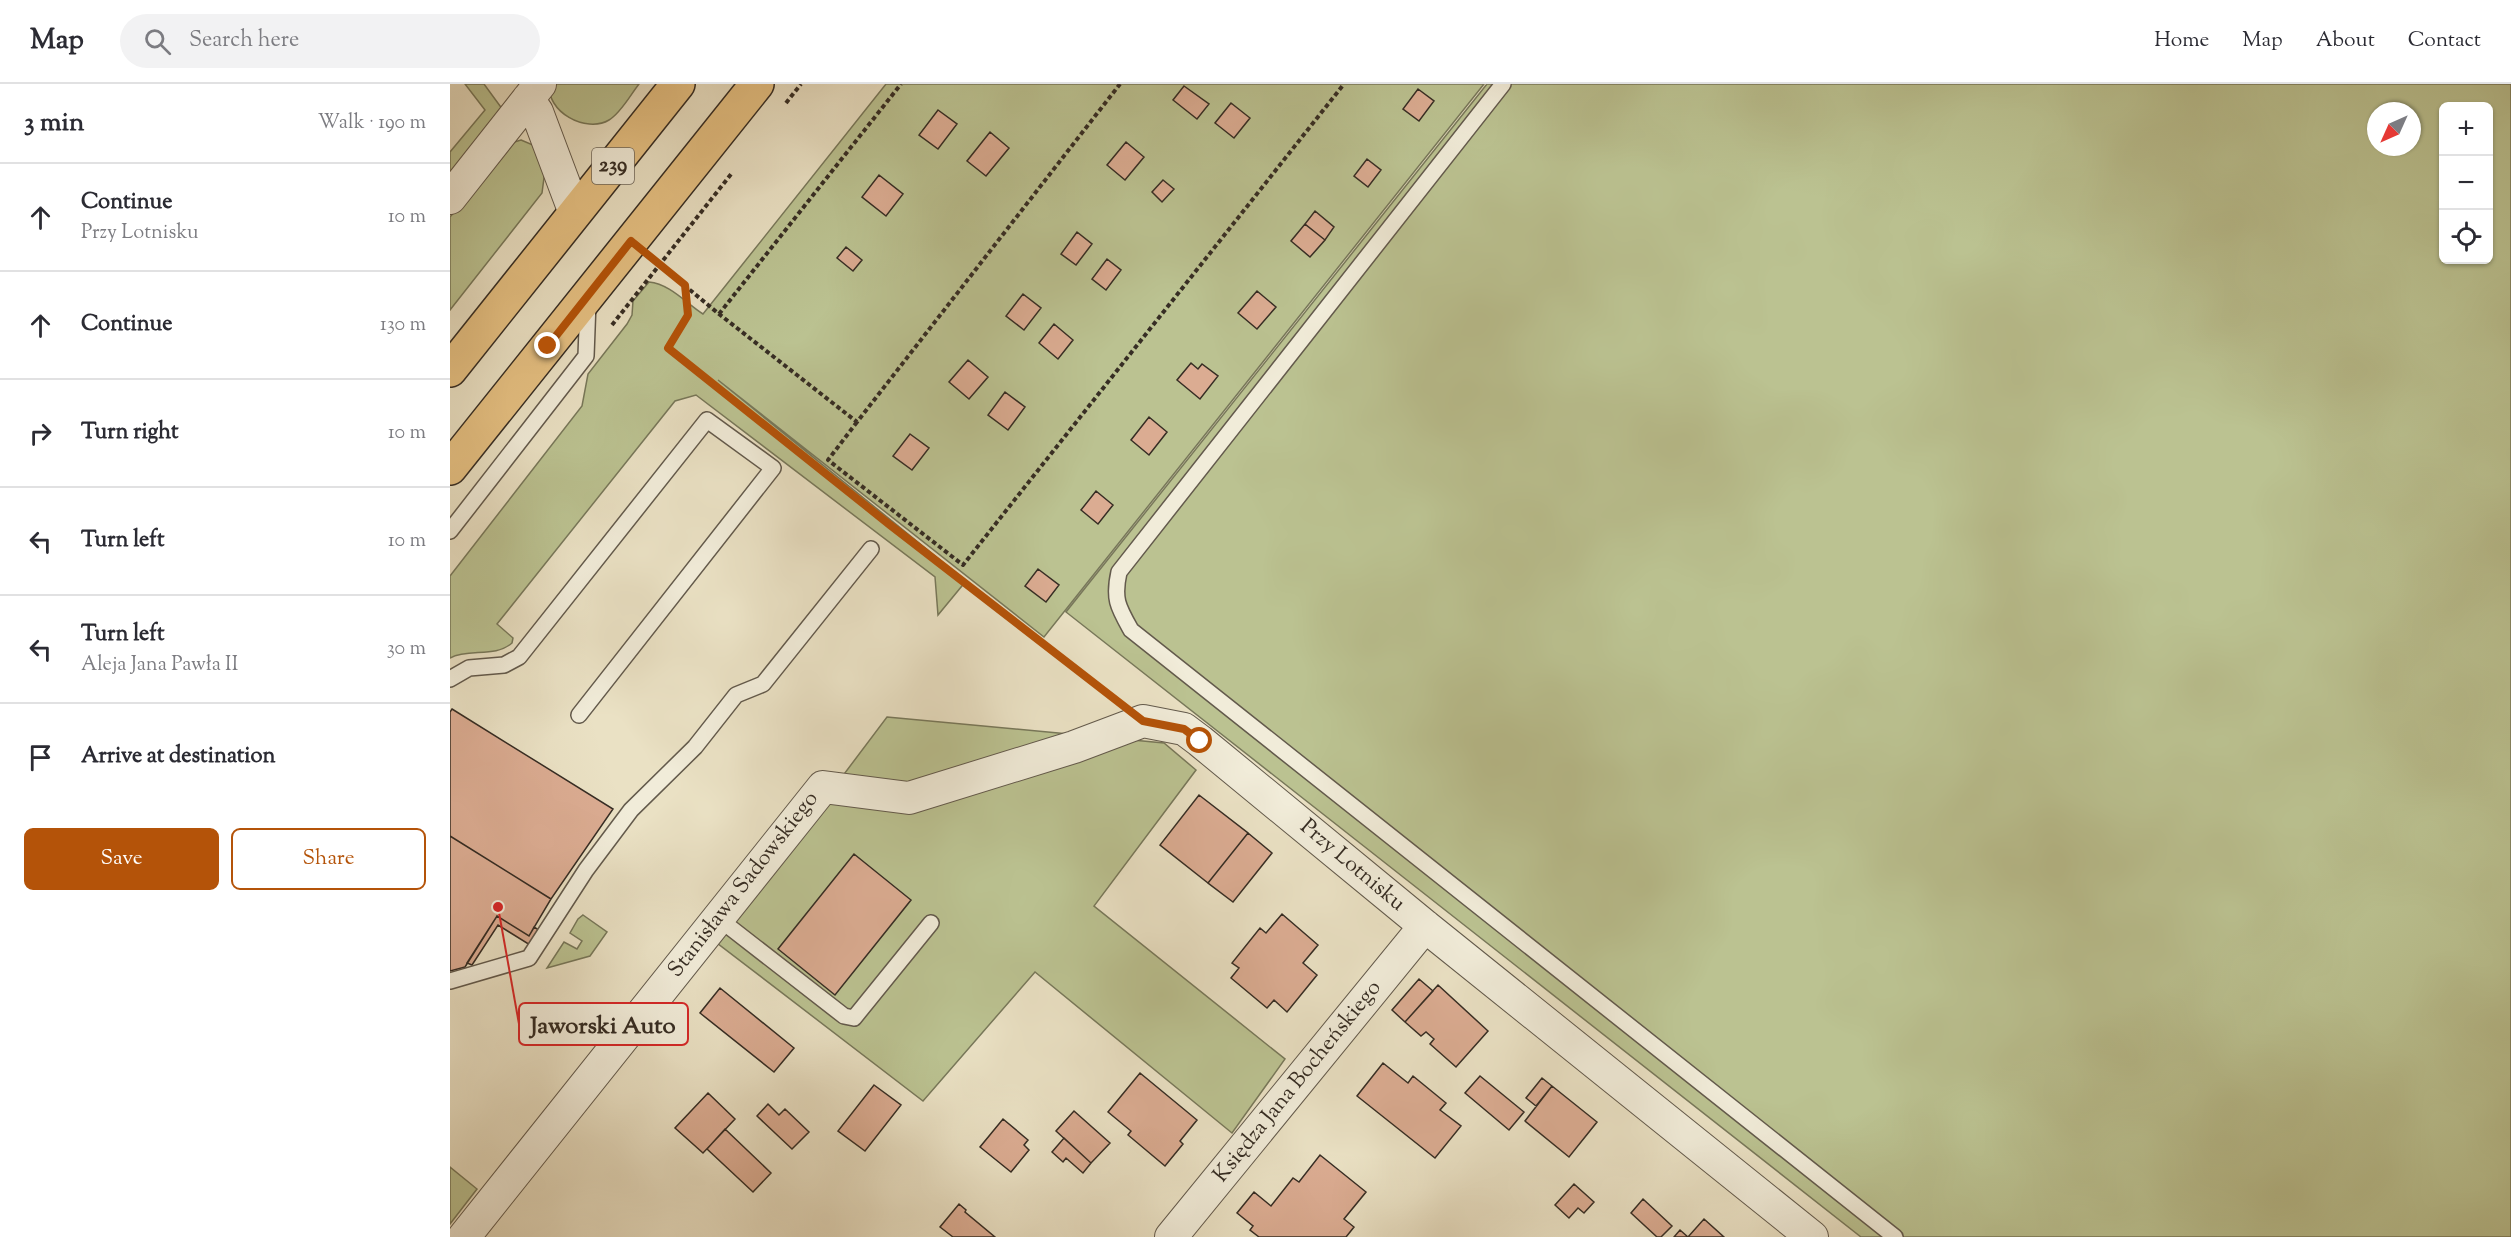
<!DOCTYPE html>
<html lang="en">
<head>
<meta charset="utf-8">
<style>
  :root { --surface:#fff; --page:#f2f2f3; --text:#2b2b33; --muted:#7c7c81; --line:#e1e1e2; --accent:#b45309 }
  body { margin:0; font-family:"Sorts Mill Goudy",serif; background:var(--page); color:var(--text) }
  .controls { position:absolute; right:18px; top:18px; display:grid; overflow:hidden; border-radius:9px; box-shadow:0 2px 4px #0004 }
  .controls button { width:54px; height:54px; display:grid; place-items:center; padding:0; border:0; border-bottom:2px solid var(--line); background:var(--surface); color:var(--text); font:30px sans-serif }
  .compass { position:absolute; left:1917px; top:18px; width:54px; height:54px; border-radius:50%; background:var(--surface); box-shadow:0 2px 4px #0004; rotate:225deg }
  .stop { position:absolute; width:18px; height:18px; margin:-14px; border:4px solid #b45309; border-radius:50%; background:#fff }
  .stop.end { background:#b45309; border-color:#fff; box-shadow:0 2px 6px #0008 }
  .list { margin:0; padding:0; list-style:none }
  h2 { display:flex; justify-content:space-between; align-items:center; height:78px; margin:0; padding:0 24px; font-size:26px }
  h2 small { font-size:20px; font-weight:400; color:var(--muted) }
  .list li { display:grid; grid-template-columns:39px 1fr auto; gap:18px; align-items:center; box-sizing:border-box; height:108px; padding:0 24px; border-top:2px solid var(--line) }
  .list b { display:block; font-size:22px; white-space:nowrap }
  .list p { margin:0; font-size:20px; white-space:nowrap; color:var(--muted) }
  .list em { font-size:20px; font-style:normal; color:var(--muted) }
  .actions { display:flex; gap:12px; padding:18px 24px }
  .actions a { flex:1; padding:14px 0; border:2px solid var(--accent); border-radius:9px; text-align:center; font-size:21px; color:var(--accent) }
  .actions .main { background:var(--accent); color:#fff }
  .icon { flex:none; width:33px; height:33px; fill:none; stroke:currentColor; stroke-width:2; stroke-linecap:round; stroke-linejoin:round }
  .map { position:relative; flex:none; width:2061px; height:1153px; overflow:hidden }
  header { display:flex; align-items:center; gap:36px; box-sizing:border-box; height:84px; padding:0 30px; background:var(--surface); border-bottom:2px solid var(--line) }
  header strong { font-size:28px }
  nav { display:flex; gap:33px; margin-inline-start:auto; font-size:21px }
  .search { width:420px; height:54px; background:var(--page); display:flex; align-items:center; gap:15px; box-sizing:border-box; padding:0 21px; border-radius:33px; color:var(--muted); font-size:22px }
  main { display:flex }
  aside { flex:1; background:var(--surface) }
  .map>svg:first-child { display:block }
</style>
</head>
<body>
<header>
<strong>Map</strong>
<div class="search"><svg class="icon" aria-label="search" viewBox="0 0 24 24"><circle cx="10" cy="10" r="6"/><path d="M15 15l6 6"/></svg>Search here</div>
<nav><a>Home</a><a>Map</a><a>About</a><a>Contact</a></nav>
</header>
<main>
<aside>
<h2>3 min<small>Walk · 190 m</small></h2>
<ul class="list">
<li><svg class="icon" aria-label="ahead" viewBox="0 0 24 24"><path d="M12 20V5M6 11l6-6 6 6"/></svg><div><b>Continue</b><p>Przy Lotnisku</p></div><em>10 m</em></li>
<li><svg class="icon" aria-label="ahead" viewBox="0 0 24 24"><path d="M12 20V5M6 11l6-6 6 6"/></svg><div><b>Continue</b></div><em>130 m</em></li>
<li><svg class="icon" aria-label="right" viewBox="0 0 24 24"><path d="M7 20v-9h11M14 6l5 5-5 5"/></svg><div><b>Turn right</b></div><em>10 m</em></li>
<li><svg class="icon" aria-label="left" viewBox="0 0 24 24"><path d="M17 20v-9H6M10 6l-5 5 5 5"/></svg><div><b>Turn left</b></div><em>10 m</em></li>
<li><svg class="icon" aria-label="left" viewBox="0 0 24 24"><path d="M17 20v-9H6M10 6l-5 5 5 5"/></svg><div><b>Turn left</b><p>Aleja Jana Pawła II</p></div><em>30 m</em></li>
<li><svg class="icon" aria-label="arrive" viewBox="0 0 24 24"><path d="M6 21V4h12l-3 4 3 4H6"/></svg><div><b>Arrive at destination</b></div></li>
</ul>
<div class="actions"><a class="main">Save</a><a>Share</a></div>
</aside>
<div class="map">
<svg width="2061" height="1153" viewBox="0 0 2061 1153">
  <rect width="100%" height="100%" fill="#eae1c4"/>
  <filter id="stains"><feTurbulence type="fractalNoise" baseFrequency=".00333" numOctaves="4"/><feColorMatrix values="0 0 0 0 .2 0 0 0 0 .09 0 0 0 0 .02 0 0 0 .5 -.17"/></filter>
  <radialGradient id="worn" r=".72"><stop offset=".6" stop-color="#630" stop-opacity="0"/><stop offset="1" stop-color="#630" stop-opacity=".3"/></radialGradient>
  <path fill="#bbc291" stroke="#78785a" stroke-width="1.5" fill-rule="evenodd" d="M 15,0 L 34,0 L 53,26 L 0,96 L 0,68 L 35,26 Z
    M 100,0 L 189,0 C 181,10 171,29 159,36 C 136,50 95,27 100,0 Z
    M 436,0 L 1034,0 L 594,553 L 268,296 L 516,497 L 488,531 L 485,493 L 246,311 L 225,317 L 47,540 L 63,554 L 62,559 C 45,574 19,564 0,574 L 0,492 L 132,322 L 138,290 L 177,240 L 182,231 L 183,217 L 199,198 C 220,200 236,219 253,230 Z
    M 1037,0 L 2061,0 L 2061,1153 L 1411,1153 L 616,528 ZM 1994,22 L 2038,22 L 2038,176 L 1994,176 ZM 1926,27 L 1962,27 L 1962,63 L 1926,63 Z
    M 71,56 L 83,61 L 95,86 L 92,109 L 0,226 L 0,133 L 61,59 Z
    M 437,633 L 714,659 L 746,686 L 644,822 L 835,975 L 782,1049 L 585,888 L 473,1017 L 267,859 Z
    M 133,831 L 157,848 L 140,872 L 97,884 L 114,858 L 127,865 L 132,857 L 120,849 L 128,835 Z
    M 0,1083 L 27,1105 L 0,1140 Z"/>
  <path fill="#dbac92" stroke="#362d24" stroke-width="1.5" d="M 734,2 L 759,20 L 747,35 L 723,16 Z
    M 968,5 L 984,17 L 969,37 L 953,25 Z
    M 781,19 L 800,34 L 784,54 L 765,39 Z
    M 488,26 L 507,40 L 488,65 L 469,51 Z
    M 540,48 L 559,64 L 536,92 L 517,77 Z
    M 676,58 L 694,73 L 675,96 L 657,81 Z
    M 917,75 L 931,86 L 918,103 L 904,92 Z
    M 429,91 L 453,110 L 436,132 L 412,113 Z
    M 713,96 L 724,105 L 712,118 L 702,108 Z
    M 865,127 L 884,143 L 875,156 L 855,140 Z
    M 855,140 L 875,156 L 860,173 L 841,157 Z
    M 627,148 L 642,160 L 626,181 L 611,170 Z
    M 396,163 L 412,176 L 403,187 L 387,174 Z
    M 657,175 L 671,186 L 656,206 L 642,195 Z
    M 807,207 L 826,223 L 807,245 L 788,229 Z
    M 573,210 L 591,224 L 574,246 L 556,232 Z
    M 604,240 L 623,256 L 608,275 L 589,259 Z
    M 518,276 L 538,293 L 519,315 L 499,298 Z
    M 741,279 L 748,285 L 752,280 L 768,292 L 750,315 L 727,296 Z
    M 555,308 L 575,323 L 558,346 L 538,331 Z
    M 699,333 L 717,348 L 699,371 L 681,356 Z
    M 460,350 L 479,364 L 462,386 L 443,372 Z
    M 646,407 L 663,421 L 648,440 L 631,426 Z
    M 588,485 L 609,501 L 596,518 L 575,502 Z
    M 2,625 L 163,725 L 101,815 L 0,752 L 0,628 Z
    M 749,711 L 798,749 L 758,799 L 710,761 Z
    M 798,749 L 822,769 L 783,818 L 758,799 Z
    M 0,752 L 101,815 L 79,852 L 47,832 L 15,883 L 0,887 Z
    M 404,770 L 461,816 L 385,911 L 328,865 Z
    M 832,830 L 868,861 L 853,879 L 867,891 L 837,928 L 824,916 L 817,924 L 781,894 L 789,884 L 782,879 L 810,844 L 816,849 Z
    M 47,832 L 79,852 L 84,843 L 89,846 L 80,861 L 48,841 L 22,881 L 17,879 Z
    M 969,895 L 983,907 L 955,938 L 942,926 Z
    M 988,901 L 1038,947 L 1006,983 L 980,960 L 984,955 L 976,948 L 971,952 L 955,938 Z
    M 270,904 L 344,964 L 324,988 L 250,929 Z
    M 933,979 L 958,999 L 963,992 L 996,1019 L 990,1026 L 1011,1042 L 985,1074 L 907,1012 Z
    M 690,989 L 747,1036 L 730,1057 L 733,1060 L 715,1082 L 678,1051 L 681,1047 L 658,1028 Z
    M 1030,992 L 1074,1028 L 1059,1046 L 1015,1009 Z
    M 1092,994 L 1102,1002 L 1086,1022 L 1076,1014 Z
    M 424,1001 L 451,1021 L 415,1067 L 388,1047 Z
    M 1102,1002 L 1147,1038 L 1119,1073 L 1075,1037 Z
    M 258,1009 L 285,1035 L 253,1069 L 225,1044 Z
    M 318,1020 L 329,1031 L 335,1025 L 359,1048 L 342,1065 L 307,1032 Z
    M 624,1027 L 660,1059 L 641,1079 L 606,1047 Z
    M 553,1035 L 578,1056 L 574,1061 L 579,1066 L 561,1088 L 530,1063 Z
    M 275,1045 L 321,1089 L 303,1108 L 257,1065 Z
    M 614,1054 L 641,1079 L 633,1089 L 616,1074 L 613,1078 L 602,1068 Z
    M 870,1071 L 916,1108 L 894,1135 L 904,1143 L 896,1153 L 809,1153 L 800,1146 L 803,1142 L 787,1129 L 804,1108 L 821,1122 L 843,1094 L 849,1098 Z
    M 1124,1100 L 1144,1118 L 1134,1129 L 1128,1124 L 1119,1134 L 1105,1121 Z
    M 1193,1115 L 1222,1142 L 1211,1153 L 1207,1153 L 1181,1129 Z
    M 509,1120 L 516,1126 L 515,1128 L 545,1153 L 503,1153 L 490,1143 Z
    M 1254,1135 L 1274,1153 L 1224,1153 L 1230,1146 L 1238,1153 Z"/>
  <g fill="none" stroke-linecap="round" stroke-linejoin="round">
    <defs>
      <path id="lane" d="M 1053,0 L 669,488 C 663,515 668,523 681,546 L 1445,1153
        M 0,447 L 136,272 L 138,218
        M 0,595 L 19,584 L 54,581 L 69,573 L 257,336 L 323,384 L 129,631
        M 268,834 L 394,932 L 404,934 L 481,839
        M 0,897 L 79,874 L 136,786 L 181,726 L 245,663 L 286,611 L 313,600 L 421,465"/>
      <path id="street" d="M 78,15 L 87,28 L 125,129
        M 0,114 L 90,0
        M 14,1153 L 373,703 L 459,714 L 624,663 L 693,637 L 734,645 L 750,657 L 975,842 L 1362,1153
        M 721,1153 L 975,842"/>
      <path id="primary" d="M 0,286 L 228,0
        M 0,384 L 307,0"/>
    </defs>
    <use href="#lane" stroke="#635a4c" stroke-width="18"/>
    <use href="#street" stroke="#635a4c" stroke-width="34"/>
    <use href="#primary" stroke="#362d24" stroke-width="36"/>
    <path stroke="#362d24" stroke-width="4" stroke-dasharray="4.5 3" stroke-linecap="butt" d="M 336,19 L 351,0
      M 205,177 L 269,230 L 407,338 L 670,0
      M 235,201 L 238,231 L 218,264 L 440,441 L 664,615
      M 269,230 L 451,0
      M 162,241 L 282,89
      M 407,338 L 378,376 L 513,481 L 894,0"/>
    <use href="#lane" stroke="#f1ecd9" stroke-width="15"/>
    <use href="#street" stroke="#f1ecd9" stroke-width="32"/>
    <use href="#primary" stroke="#e5c082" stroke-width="33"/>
  </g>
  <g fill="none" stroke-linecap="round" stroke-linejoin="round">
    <path stroke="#b45309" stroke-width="8" d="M 98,262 L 181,157 L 235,201 L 238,231 L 218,264 L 440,441 L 693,637 L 734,645 L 750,657"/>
  </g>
  <g text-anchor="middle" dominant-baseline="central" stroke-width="5" stroke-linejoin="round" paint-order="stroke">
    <rect fill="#f1ecd9" stroke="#6e665a" stroke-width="1.5" x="142" y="64" width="42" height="36" rx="4.5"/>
    <g font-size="21" font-weight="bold" fill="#362d24">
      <text x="163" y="82">239</text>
    </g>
    <g font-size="22" fill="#362d24" stroke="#f1ecd9">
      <text transform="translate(902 782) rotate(40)">Przy Lotnisku</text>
      <text transform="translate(294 801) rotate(-52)">Stanisława Sadowskiego</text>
      <text transform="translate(848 998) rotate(-51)">Księdza Jana Bocheńskiego</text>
    </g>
  </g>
  <path fill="none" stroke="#d62828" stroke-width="2" d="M48 823L69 940"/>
  <circle fill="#d62828" stroke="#f1ecd9" stroke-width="2" cx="48" cy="823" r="6"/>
  <rect fill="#f1ecd9" stroke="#d62828" stroke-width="2" x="69" y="919" width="169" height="42" rx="6"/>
  <g font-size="24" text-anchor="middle" font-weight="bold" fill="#362d24">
    <text x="153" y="949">Jaworski Auto</text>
  </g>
  <rect width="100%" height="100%" filter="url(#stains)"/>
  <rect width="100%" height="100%" fill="url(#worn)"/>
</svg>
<div class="controls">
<button>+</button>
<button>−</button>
<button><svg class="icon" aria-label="locate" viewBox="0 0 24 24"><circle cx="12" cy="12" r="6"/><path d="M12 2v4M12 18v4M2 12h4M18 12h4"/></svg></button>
</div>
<svg class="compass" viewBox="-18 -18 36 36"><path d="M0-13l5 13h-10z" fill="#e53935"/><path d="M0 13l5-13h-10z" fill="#7c7c81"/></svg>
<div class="stop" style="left:750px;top:657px"></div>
<div class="stop end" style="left:98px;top:262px"></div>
</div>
</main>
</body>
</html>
